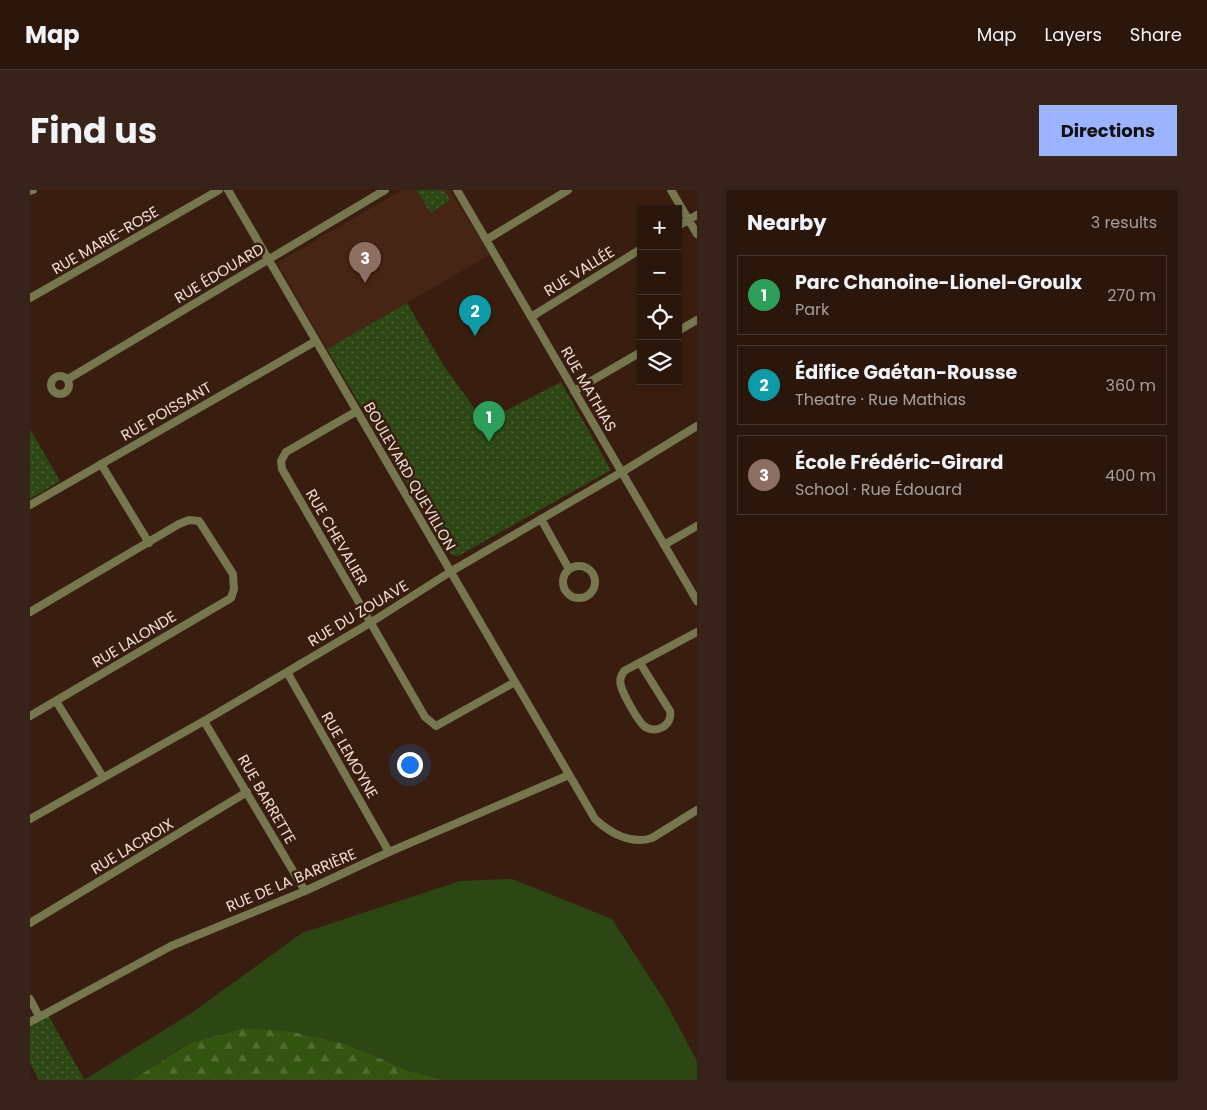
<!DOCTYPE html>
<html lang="en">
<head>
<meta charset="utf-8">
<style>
  :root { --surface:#2b160c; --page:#37231a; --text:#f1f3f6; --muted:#a69f9d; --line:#47352d; --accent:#9cb4fd }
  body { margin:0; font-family:Poppins,sans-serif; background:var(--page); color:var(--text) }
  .controls { position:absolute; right:15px; top:15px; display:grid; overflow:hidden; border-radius:0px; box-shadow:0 1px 4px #0004 }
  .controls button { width:45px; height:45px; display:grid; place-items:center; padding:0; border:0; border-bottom:1px solid var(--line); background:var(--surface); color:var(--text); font:25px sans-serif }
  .you { position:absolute; left:379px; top:574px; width:18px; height:18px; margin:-12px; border:4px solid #fff; border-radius:50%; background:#1a73e8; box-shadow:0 0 0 8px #1a73e833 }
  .badge { display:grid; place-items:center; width:32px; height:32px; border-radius:50%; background:var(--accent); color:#fff; font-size:16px; font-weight:700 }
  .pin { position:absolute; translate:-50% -41px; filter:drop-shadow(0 1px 2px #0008) }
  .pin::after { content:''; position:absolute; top:26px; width:18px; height:15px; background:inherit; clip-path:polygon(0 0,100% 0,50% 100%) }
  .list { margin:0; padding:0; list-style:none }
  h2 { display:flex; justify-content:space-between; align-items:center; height:65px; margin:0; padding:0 20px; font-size:21px }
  h2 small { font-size:16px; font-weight:400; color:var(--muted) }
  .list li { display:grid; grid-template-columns:32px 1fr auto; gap:15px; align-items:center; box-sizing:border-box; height:80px; margin:0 10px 10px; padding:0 10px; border:1px solid var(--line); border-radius:0px }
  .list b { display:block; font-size:19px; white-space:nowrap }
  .list p { margin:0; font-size:16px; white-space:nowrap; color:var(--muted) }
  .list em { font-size:16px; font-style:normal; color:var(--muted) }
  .icon { flex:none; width:28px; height:28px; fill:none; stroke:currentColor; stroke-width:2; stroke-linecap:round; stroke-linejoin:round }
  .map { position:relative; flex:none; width:667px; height:890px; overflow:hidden; border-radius:0px }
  header { display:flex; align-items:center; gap:30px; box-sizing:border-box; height:70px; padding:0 25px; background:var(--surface); border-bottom:1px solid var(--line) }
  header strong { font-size:24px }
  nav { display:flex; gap:28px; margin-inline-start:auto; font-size:18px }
  .intro { display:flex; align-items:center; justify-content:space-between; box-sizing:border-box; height:120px; padding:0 30px }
  h1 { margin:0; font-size:35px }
  .button { padding:12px 22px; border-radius:0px; background:var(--accent); color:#111; font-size:18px; font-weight:700 }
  main { display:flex; gap:30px; padding:0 30px }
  aside { flex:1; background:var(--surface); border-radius:0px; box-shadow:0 1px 4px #0004 }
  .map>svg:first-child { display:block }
</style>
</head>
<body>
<header>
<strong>Map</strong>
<nav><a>Map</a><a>Layers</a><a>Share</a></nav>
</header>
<div class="intro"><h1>Find us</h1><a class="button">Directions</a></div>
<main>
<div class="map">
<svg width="667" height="890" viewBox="0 0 667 890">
  <defs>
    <pattern id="forest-firs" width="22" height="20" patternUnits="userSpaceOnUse" patternTransform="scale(1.25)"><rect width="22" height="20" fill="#345510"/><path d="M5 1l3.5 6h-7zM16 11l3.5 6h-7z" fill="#526d32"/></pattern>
    <pattern id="park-dots" width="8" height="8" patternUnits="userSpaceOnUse" patternTransform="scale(1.25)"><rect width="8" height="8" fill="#2d4714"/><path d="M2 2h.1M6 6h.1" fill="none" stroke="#4c6135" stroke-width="1.8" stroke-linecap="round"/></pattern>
  </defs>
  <rect width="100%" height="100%" fill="#391e10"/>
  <path fill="#472514" d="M 372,0 L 420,0 L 460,65 L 297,159 L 247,73 Z"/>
  <path fill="#2d4714" d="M 482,689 L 582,729 L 636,813 L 667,871 L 667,890 L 413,890 L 379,881 L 316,854 L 263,842 L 157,854 L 102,890 L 54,890 L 163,822 L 272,743 L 430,691 Z"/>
  <path fill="url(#forest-firs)" d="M 215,838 L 263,842 L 316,854 L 379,881 L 413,890 L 102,890 L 158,854 Z"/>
  <path fill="url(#park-dots)" d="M 386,0 L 414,0 L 420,10 L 401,23 Z
    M 377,113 L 414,176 L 445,219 L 456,224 L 477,220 L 531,192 L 581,280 L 428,366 L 422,365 L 416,360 L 297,159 Z
    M 0,239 L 30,291 L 0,309 Z
    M 18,825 L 54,889 L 54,890 L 9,890 L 0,873 L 0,837 Z"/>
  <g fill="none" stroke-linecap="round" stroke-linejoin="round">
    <path stroke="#76764f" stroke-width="8" d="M 198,0 L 565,629 C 580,643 601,655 622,648 L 667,620
      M 427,0 L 667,411
      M 641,0 L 667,44
      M 0,1 L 3,0
      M 648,36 L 667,25
      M 456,50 L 538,0
      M 0,108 L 189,0
      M 501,127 L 611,59
      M 648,141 L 667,130
      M21 195a9 9 0 1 1 18 0a9 9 0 1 1-18 0Z
      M 38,189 L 355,0
      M 544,201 L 611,162
      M 327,221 L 256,262 L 251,271 L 252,279 L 395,527 L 406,536 L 485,492
      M 71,274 L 119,353
      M 0,315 L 286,151
      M 511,329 L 539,379
      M 634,355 L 667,336
      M533 392a16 16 0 1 1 32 0a16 16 0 1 1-32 0Z
      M 0,422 L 149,334 L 159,330 L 169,331 L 203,384 L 204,399 L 201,408 L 0,526
      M 610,473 L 640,521 C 643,535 626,545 614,536 C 608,531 593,504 591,496 C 589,490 591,486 594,481 L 667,442
      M 257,482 L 359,662
      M 26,511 L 73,587
      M 174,531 L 275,701
      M 0,629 L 174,531 L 340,433 L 420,382 L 592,282 L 667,236
      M 0,733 L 217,602
      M 0,809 L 9,826
      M 0,832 L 141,756 L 275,701 L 359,662 L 539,585"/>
  </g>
  <g text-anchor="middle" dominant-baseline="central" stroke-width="5" stroke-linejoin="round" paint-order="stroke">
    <g font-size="15" fill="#f0ddd4" stroke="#391e10">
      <text transform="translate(75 50) rotate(-30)">RUE MARIE-ROSE</text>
      <text transform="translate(549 81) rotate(-32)">RUE VALLÉE</text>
      <text transform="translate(189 83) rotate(-31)">RUE ÉDOUARD</text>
      <text transform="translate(559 199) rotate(60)">RUE MATHIAS</text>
      <text transform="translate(136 221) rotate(-30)">RUE POISSANT</text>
      <text transform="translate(380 286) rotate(60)">BOULEVARD QUEVILLON</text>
      <text transform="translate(307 347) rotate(60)">RUE CHEVALIER</text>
      <text transform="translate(328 423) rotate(-31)">RUE DU ZOUAVE</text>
      <text transform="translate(104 449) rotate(-31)">RUE LALONDE</text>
      <text transform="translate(320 565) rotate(60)">RUE LEMOYNE</text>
      <text transform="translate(237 609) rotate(60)">RUE BARRETTE</text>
      <text transform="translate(102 656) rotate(-31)">RUE LACROIX</text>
      <text transform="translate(261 690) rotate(-23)">RUE DE LA BARRIÈRE</text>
    </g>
  </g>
</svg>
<div class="controls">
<button>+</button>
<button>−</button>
<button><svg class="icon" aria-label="locate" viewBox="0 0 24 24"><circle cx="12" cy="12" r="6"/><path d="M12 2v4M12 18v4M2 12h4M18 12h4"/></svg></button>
<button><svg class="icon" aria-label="layers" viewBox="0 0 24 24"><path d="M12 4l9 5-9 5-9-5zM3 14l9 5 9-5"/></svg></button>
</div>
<div class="you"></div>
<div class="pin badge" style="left:459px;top:252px;background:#2e9e5b">1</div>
<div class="pin badge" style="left:445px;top:146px;background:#0f9aa8">2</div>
<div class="pin badge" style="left:335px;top:93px;background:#8d6e63">3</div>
</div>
<aside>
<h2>Nearby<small>3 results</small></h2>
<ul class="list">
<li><span class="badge" style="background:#2e9e5b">1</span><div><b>Parc Chanoine-Lionel-Groulx</b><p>Park</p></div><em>270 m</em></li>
<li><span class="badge" style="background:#0f9aa8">2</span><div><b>Édifice Gaétan-Rousse</b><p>Theatre · Rue Mathias</p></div><em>360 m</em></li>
<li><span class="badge" style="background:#8d6e63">3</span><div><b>École Frédéric-Girard</b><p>School · Rue Édouard</p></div><em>400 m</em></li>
</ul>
</aside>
</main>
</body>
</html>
